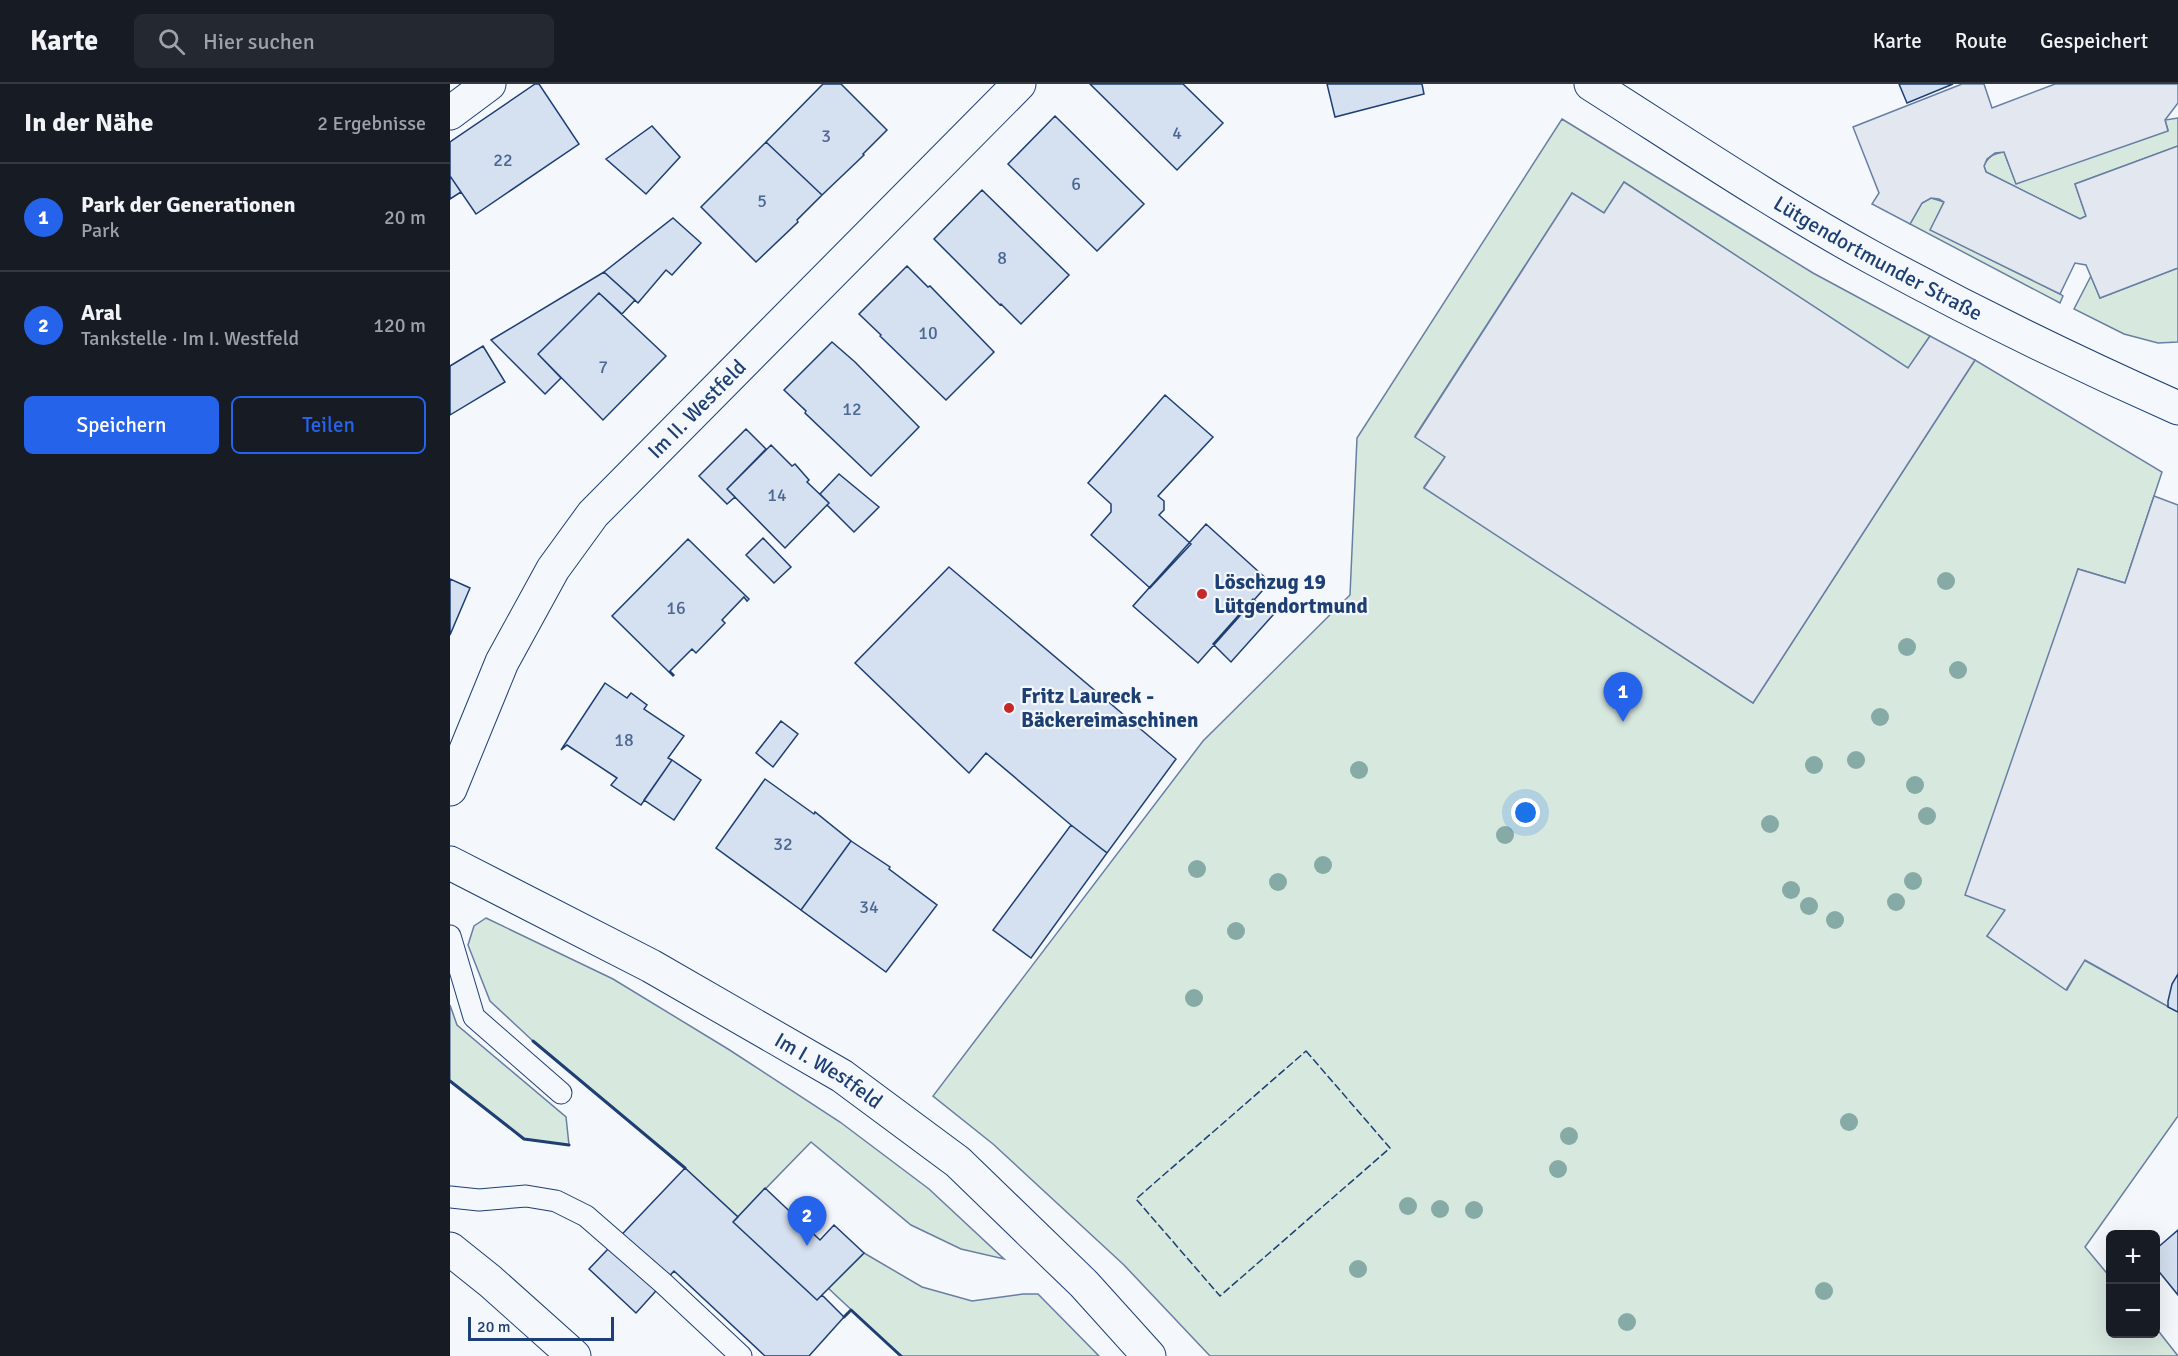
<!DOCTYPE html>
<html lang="de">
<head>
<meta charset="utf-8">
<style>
  :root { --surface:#171b24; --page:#242831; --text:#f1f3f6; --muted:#9ea1a6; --line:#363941; --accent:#2563eb }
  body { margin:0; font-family:Signika,sans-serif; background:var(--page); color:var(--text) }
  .controls { position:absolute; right:18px; bottom:18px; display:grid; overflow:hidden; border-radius:9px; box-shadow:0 6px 24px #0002 }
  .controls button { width:54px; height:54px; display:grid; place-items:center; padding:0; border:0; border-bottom:2px solid var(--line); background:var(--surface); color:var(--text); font:30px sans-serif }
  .scale { position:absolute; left:18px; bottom:15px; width:146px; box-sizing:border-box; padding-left:6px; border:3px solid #1d3f73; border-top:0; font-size:16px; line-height:21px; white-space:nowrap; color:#1d3f73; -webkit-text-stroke:4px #f4f7fb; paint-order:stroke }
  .you { position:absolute; left:1076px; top:729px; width:21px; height:21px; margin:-15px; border:4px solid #fff; border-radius:50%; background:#1a73e8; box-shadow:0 0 0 9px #1a73e833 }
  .badge { display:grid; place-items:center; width:39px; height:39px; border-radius:50%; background:var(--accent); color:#fff; font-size:20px; font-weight:700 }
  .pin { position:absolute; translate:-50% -50px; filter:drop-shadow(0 2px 3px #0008) }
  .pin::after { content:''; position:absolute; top:32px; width:21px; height:18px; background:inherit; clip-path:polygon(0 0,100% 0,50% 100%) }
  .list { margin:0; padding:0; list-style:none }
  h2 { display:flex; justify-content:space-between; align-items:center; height:78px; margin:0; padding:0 24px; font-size:26px }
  h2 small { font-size:20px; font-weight:400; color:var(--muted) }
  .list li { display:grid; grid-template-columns:39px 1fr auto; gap:18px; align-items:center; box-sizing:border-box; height:108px; padding:0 24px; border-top:2px solid var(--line) }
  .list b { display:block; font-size:22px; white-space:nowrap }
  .list p { margin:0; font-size:20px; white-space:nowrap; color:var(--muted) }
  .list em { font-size:20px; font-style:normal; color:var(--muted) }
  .actions { display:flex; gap:12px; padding:18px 24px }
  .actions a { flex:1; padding:14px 0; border:2px solid var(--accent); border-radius:9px; text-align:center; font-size:21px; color:var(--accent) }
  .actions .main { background:var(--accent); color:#fff }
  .icon { flex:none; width:33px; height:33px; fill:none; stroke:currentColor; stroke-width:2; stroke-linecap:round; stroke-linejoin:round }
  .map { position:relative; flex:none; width:1728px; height:1272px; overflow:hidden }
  header { display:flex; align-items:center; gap:36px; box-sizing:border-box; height:84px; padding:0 30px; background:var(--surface); border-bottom:2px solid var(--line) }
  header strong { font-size:28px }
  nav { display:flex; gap:33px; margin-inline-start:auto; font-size:21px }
  .search { width:420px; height:54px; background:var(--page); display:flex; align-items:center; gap:15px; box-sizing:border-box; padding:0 21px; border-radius:9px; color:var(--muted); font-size:22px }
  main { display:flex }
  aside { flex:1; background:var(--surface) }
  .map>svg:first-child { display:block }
</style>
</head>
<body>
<header>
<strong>Karte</strong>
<div class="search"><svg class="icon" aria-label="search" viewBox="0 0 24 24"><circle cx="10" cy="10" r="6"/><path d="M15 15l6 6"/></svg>Hier suchen</div>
<nav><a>Karte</a><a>Route</a><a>Gespeichert</a></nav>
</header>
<main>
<aside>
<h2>In der Nähe<small>2 Ergebnisse</small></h2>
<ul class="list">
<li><span class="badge">1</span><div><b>Park der Generationen</b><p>Park</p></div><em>20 m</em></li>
<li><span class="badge">2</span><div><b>Aral</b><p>Tankstelle · Im I. Westfeld</p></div><em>120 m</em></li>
</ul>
<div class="actions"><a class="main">Speichern</a><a>Teilen</a></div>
</aside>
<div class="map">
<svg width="1728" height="1272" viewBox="0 0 1728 1272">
  <rect width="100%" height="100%" fill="#f4f7fb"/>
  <path fill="#d7e8df" stroke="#687fa3" stroke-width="1.5" d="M 1728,34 L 1728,62 L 1625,100 L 1636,132 L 1630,135 L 1536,88 L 1534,82 C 1538,72 1543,70 1554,68 L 1566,99 L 1718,46 L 1715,36 Z
    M 1112,35 L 1363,189 L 1480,252 L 1458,285 L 1174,98 L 1154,129 L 1122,109 L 965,352 L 995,373 L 974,403 L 1303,619 L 1525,276 L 1712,388 L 1675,499 L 1628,485 L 1556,827 L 1537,852 L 1617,906 L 1634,876 L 1728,928 L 1728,1032 L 1635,1163 L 1660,1193 L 1660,1250 L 1706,1250 L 1706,1244 L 1728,1272 L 760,1272 L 674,1181 L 543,1060 L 483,1012 L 753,657 L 900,511 L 907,354 Z
    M 1481,114 L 1494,118 L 1481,146 L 1610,210 L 1613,212 L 1610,219 L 1460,140 L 1472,119 Z
    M 1728,184 L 1728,258 L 1708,259 L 1674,250 L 1624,225 L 1641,192 L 1650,214 Z
    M 36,834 L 163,895 L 278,965 L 390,1038 L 479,1105 L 554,1175 L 511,1165 L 461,1141 L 361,1058 L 288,1133 L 235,1084 L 83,957 L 40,917 L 18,861 L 24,842 Z
    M 0,921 L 7,941 L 116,1033 L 119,1061 L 74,1055 L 0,997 Z
    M 414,1169 L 472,1203 L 522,1217 L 573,1210 L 588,1210 L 649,1272 L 451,1272 L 378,1204 Z"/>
  <path fill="#e3e8f0" stroke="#687fa3" stroke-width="1.5" d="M 1512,0 L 1534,0 L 1542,24 L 1605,0 L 1728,0 L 1728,19 L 1715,36 L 1718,47 L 1566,100 L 1554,68 L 1545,69 L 1537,75 L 1534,82 L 1536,88 L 1630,135 L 1636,132 L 1625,100 L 1728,62 L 1728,184 L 1650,214 L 1636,181 L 1625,179 L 1610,210 L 1480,146 L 1494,118 L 1489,115 L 1481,114 L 1472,119 L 1460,140 L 1422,120 L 1429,109 L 1403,43 Z
    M 1174,98 L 1458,284 L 1480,252 L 1525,276 L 1303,619 L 974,404 L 995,373 L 965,353 L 1122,109 L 1154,129 Z
    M 1704,412 L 1728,421 L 1728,928 L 1635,876 L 1616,906 L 1537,852 L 1555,826 L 1515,811 L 1628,485 L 1675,499 Z"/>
  <path fill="#d5e0f0" stroke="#1d3f73" stroke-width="1.5" d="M 85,0 L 89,0 L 129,60 L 26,130 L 0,92 L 0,58 Z
    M 373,0 L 391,0 L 437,46 L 413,70 L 414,71 L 372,111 L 316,58 Z
    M 640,0 L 733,0 L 773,39 L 727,86 Z
    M 877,0 L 972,0 L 974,10 L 885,33 Z
    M 1449,0 L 1503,0 L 1457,19 Z
    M 605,32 L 694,120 L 647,167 L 558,80 Z
    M 202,42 L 230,73 L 196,110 L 156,75 Z
    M 316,58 L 372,111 L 347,136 L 348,138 L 306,178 L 251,123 Z
    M 0,92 L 11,108 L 0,115 Z
    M 532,106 L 619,191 L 571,240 L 551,220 L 550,221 L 484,155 Z
    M 223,134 L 251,159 L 222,191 L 216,186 L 188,219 L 154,188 Z
    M 457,182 L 478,203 L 480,202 L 544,268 L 496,316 L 430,252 L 431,251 L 409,230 Z
    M 154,188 L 185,216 L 172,230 L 149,209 L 88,270 L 111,294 L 95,310 L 41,256 Z
    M 149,209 L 216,272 L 153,336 L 88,270 Z
    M 382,258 L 405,278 L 469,343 L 421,392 L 355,329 L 356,327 L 334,306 Z
    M 33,262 L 55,298 L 0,331 L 0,282 Z
    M 715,311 L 763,353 L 708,412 L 714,417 L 714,426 L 709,431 L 741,460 L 700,504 L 641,451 L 661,428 L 661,420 L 638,399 Z
    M 296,345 L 316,365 L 277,405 L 285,413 L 277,420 L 249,392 Z
    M 321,361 L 342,382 L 345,380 L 359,396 L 357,398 L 379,419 L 335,464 L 277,405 Z
    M 389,390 L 429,423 L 404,448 L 377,421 L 379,419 L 370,410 Z
    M 756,440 L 820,498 L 748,579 L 683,522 Z
    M 313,454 L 341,483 L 324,499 L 296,471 Z
    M 238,455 L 299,515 L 297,517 L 294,513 L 272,536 L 275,539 L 246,569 L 242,565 L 220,587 L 224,591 L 223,592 L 162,532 Z
    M 499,483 L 726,675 L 657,769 L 621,741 L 536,669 L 519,689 L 405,579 Z
    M 0,495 L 20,504 L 0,551 Z
    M 803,515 L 823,531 L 781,578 L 763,560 Z
    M 155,599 L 177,614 L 181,609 L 197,621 L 194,625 L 234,652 L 218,674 L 222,676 L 191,721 L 161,701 L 167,694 L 117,661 L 111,666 Z
    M 331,637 L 348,650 L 323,683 L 306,669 Z
    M 222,676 L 251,696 L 224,736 L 194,716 Z
    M 315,695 L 364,730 L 365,728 L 401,757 L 351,826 L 266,764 Z
    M 621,741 L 657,769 L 581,874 L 543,846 Z
    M 401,757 L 440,783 L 439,785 L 487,821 L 436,888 L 351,826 Z
    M 1728,890 L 1728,928 L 1718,923 L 1718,917 L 1722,900 Z
    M 235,1084 L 288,1133 L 283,1138 L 367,1216 L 372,1211 L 394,1233 L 359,1272 L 315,1272 L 224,1187 L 186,1229 L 139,1185 Z
    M 315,1104 L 370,1156 L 384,1141 L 414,1169 L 367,1216 L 283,1138 Z
    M 1728,1146 L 1728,1211 L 1706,1184 L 1706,1165 Z"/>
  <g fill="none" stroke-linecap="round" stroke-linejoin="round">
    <defs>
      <path id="lane" d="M 0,852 L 24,933 L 111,1009
        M 0,1113 L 29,1116 L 76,1112 L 106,1117 L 136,1132 L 213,1199 L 291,1272"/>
      <g id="street">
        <path d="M 0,29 L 39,0"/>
        <path id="s1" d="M 0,705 L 52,578 L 103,485 L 143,430 L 569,0"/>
        <path id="s2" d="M 0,779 L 201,882 L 392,992 L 508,1078 L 634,1200 L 699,1272"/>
      </g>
      <g id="secondary">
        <path id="s3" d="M 1141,0 C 1234,59 1326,121 1423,174 C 1522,228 1624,278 1728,324"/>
      </g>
      <path id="highway" d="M 0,1165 L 40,1197 L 124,1272"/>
    </defs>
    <use href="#lane" stroke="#1d3f73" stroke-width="23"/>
    <use href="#street" stroke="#1d3f73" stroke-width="35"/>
    <use href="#secondary" stroke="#1d3f73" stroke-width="35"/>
    <use href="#highway" stroke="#1d3f73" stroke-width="35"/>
    <use href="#lane" stroke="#f4f7fb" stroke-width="21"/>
    <use href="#street" stroke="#f4f7fb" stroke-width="33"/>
    <use href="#secondary" stroke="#f4f7fb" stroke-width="33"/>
    <use href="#highway" stroke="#f4f7fb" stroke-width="33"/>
    <path stroke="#1d3f73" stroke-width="1.5" stroke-dasharray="8 3" stroke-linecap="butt" d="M 856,967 L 940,1064 L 770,1212 L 686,1115 Z"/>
    <path stroke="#1d3f73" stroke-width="3" d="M 83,957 L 235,1084
      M 0,997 L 74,1055 L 119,1061
      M 394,1233 L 401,1226 L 451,1272"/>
  </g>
  <g fill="#86aba6">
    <circle cx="1496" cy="497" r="9"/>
    <circle cx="1457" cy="563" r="9"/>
    <circle cx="1508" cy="586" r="9"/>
    <circle cx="1430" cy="633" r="9"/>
    <circle cx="1406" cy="676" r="9"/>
    <circle cx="1364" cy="681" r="9"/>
    <circle cx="909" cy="686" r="9"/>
    <circle cx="1465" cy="701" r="9"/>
    <circle cx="1477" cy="732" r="9"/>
    <circle cx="1320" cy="740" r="9"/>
    <circle cx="1055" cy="751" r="9"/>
    <circle cx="873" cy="781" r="9"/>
    <circle cx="747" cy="785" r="9"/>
    <circle cx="1463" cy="797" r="9"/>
    <circle cx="828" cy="798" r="9"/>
    <circle cx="1341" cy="806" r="9"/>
    <circle cx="1446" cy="818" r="9"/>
    <circle cx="1359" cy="822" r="9"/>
    <circle cx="1385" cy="836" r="9"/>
    <circle cx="786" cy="847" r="9"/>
    <circle cx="744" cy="914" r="9"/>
    <circle cx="1399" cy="1038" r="9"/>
    <circle cx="1119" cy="1052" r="9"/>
    <circle cx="1108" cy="1085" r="9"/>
    <circle cx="958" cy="1122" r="9"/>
    <circle cx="990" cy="1125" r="9"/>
    <circle cx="1024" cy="1126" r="9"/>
    <circle cx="908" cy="1185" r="9"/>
    <circle cx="1374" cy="1207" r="9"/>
    <circle cx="1177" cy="1238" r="9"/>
  </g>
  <g fill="#c62828" stroke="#f4f7fb" stroke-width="2">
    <circle cx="752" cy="510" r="6"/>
    <circle cx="559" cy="624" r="6"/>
  </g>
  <g text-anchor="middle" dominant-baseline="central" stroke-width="4.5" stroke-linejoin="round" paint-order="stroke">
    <g font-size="18" fill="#4b6792">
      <text x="727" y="49">4</text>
      <text x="376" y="52">3</text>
      <text x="53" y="76">22</text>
      <text x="626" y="100">6</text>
      <text x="312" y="117">5</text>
      <text x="552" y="174">8</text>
      <text x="478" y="249">10</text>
      <text x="153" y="283">7</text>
      <text x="402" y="325">12</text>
      <text x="327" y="411">14</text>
      <text x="226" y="524">16</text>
      <text x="174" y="656">18</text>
      <text x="333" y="760">32</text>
      <text x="419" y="823">34</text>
    </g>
    <g font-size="21" fill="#1d3f73" stroke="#f4f7fb">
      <text stroke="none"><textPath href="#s3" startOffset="336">Lütgendortmunder Straße</textPath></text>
      <text stroke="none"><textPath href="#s1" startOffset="459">Im II. Westfeld</textPath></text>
      <text stroke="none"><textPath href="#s2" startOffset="432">Im I. Westfeld</textPath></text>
    </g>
    <g font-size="21" font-weight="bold" fill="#1d3f73" stroke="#f4f7fb" text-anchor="start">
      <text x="764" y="498">Löschzug 19<tspan x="764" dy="24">Lütgendortmund</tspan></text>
      <text x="571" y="612">Fritz Laureck -<tspan x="571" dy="24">Bäckereimaschinen</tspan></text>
    </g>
  </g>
</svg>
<div class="controls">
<button>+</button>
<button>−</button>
</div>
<div class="scale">20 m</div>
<div class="you"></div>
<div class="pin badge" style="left:1173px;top:638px">1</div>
<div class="pin badge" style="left:357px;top:1162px">2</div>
</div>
</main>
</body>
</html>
